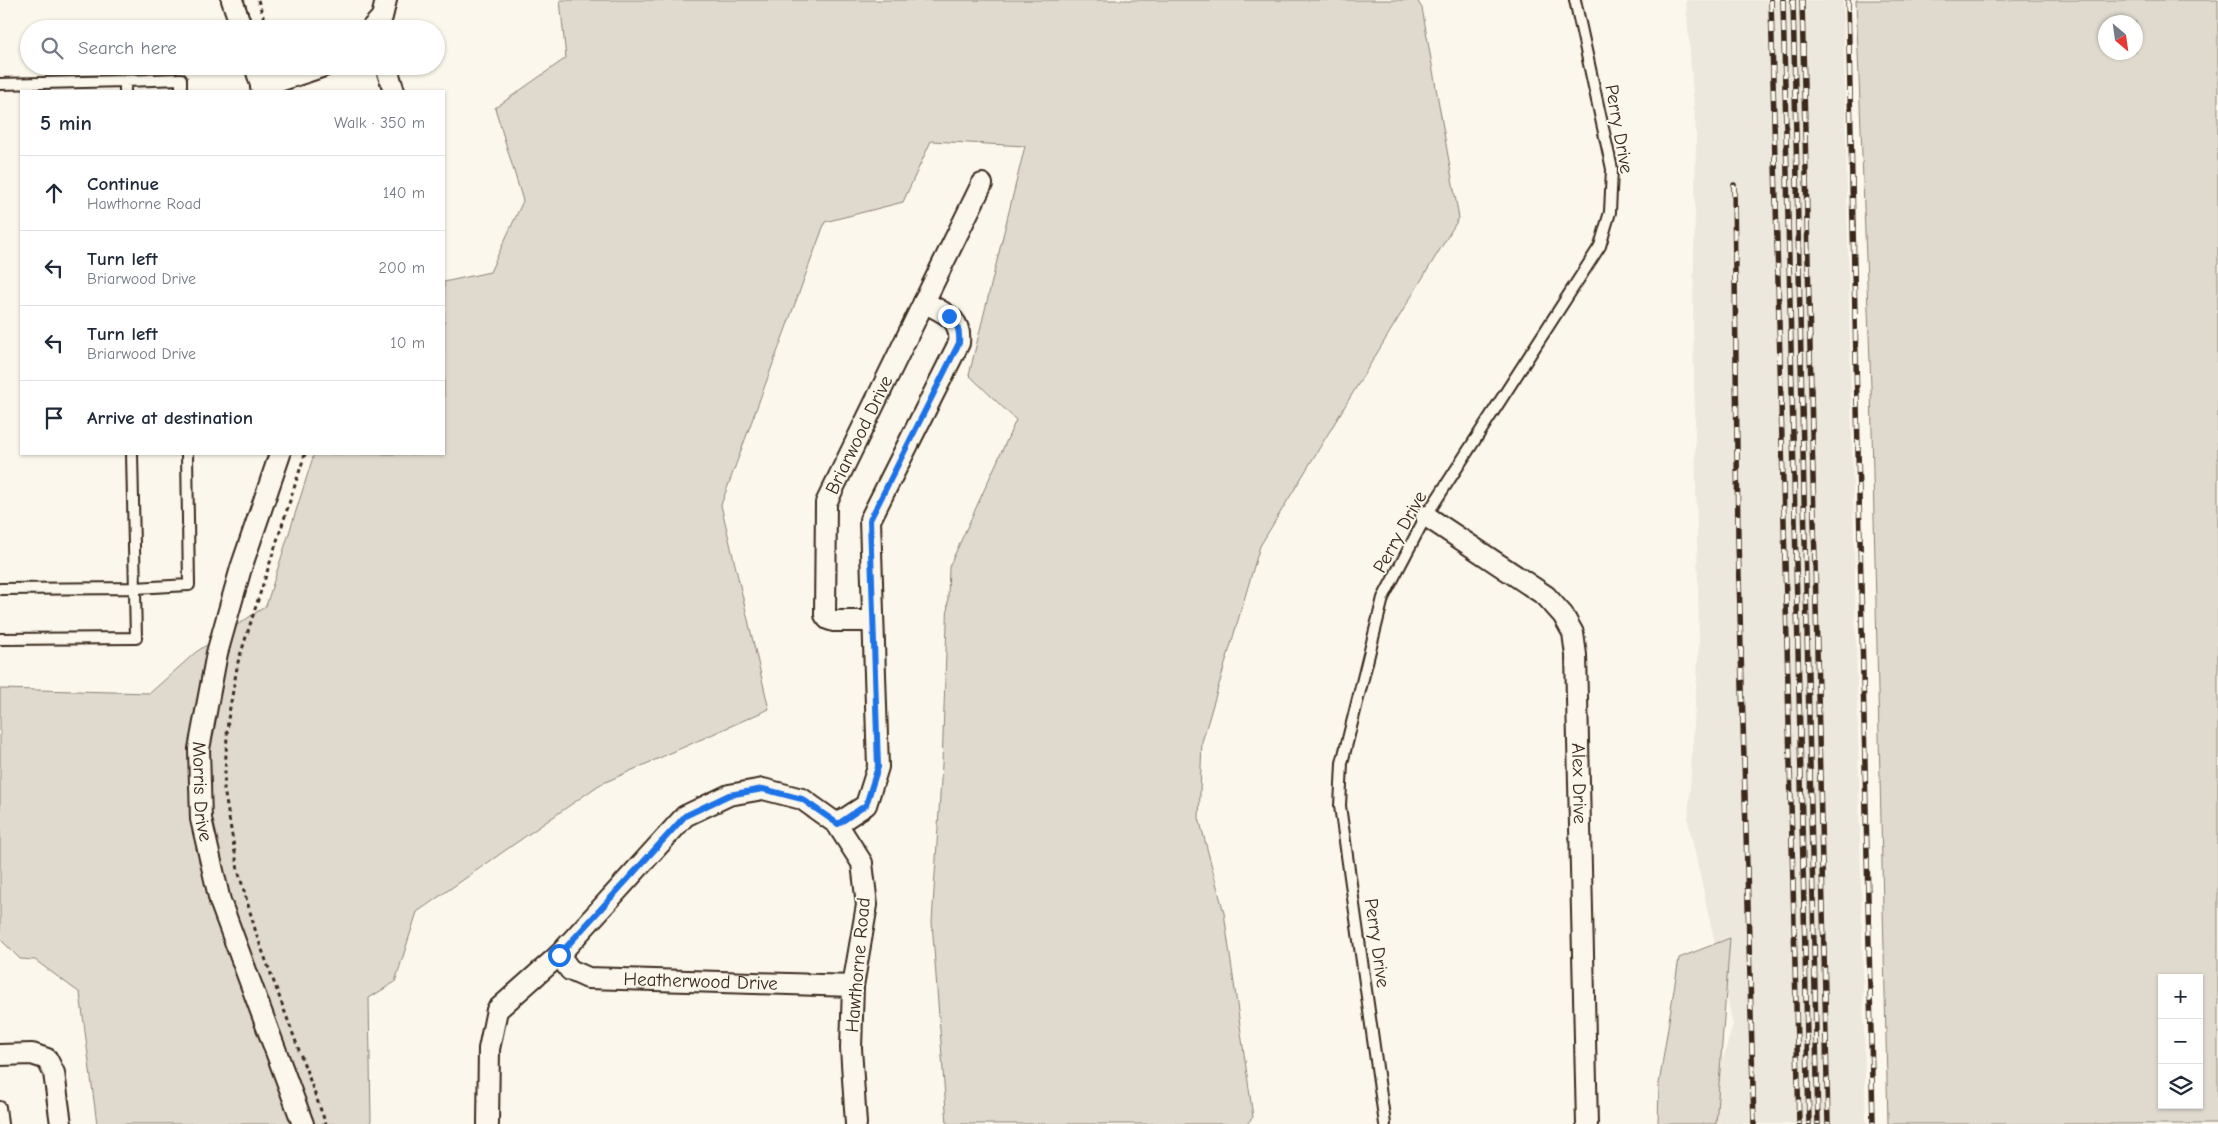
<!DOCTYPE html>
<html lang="en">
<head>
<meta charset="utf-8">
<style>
  :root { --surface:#fff; --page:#f6f6f7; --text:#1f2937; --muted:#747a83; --line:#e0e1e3 }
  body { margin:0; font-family:"Comic Neue",sans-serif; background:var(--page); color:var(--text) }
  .controls { position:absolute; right:15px; bottom:15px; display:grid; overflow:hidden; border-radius:0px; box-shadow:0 1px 4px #0004 }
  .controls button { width:45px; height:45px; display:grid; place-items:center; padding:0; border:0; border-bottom:1px solid var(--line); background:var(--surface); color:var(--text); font:25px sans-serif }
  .compass { position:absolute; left:2098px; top:15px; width:45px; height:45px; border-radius:50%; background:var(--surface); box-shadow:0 1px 4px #0004; rotate:151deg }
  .stop { position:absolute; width:15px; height:15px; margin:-11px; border:4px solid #1a73e8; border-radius:50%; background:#fff }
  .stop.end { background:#1a73e8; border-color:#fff; box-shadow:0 1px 5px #0008 }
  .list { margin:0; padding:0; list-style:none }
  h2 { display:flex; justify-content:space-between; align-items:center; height:65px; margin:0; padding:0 20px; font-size:21px }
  h2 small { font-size:16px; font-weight:400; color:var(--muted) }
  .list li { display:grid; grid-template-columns:32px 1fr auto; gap:15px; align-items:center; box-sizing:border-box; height:75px; padding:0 20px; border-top:1px solid var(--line) }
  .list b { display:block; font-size:19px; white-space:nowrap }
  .list p { margin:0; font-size:16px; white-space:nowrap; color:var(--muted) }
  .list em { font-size:16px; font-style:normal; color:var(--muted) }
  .icon { flex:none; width:28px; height:28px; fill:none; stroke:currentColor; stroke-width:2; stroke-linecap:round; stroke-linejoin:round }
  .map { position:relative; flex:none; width:2218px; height:1124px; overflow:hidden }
  .search { position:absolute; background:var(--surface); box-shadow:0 1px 4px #0004; left:20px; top:20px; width:425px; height:55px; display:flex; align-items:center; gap:12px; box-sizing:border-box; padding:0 18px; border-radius:28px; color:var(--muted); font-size:19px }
  .panel { position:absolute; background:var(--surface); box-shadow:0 1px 4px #0004; left:20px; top:90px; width:425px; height:365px; border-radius:0px }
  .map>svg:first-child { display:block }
</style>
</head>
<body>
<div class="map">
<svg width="2218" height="1124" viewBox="0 0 2218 1124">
  <rect width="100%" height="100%" fill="#fbf7ec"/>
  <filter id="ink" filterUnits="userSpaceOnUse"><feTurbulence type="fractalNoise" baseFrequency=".02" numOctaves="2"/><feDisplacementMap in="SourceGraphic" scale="10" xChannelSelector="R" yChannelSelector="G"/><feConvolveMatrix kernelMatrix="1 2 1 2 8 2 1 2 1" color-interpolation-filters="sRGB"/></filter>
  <g filter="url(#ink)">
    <path fill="#ede8dd" d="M 1686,0 L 1843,0 L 1866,1124 L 1703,1124 L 1733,1025 L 1688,821 L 1699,642 L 1693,322 L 1696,134 Z"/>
    <path fill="#dfd9ce" stroke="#8d8276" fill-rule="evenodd" d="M 560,0 L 1417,0 L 1422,8 L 1459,218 L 1260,546 L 1202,742 L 1199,818 L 1224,913 L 1253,1117 L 1247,1124 L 947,1124 L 932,922 L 942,764 L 949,567 L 1016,420 L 969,375 L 1025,146 L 931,141 L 903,202 L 825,222 L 721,505 L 769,709 L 599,785 L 417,912 L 395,982 L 369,998 L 371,1121 L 368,1124 L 97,1124 L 80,993 L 35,960 L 20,959 L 0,939 L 0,689 L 150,693 L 196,652 L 266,606 L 314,454 L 444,454 L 444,282 L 490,272 L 523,201 L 495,108 L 566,58 Z
      M 1856,0 L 2218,0 L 2218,1124 L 1888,1124 L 1871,387 ZM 2136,22 L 2136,52 L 2106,52 L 2106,22 ZM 2162,978 L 2199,978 L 2199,1105 L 2162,1105 Z
      M 1730,938 L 1716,1124 L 1658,1124 L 1659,1084 L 1679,958 Z"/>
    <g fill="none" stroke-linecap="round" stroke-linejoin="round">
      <defs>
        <path id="lane" d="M 125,81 L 181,79 L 181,91
          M 0,84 L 125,81 L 125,91
          M 0,589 L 135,588 L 189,585 L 187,454
          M 0,639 L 136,638 L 132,454
          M 0,1107 L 2,1124
          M 1385,1124 L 1340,806 L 1342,763 L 1383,598 L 1426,516 L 1600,246 L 1610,212 L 1612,169 L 1575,0"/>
        <g id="street">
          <path d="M 232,0 L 242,29"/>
          <path d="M 371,29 L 382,17 L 386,0"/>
          <path d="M 255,66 L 263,91"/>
          <path d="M 386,66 L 394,91"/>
          <path d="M 261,87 L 324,66"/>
          <path id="s1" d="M 280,454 L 241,568 L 217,653 L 199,749 L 201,819 L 220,901 L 303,1124"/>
          <path id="s2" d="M 1426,516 L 1546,596 L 1563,615 L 1573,633 L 1576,655 L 1587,1124"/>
          <path id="s3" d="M 873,621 L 834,621 L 828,619 L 825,615 L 826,503 L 924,302"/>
          <path d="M 837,824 L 866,805 L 878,767 L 870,520 L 959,343 C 962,317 943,313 924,302 L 982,184"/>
          <path id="s4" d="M 559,955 L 570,970 L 588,978 L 853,986"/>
          <path d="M 0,1055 L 32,1054 L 47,1059 L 54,1073 L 61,1124"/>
          <path d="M 488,1124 L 489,1049 L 497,1010 L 559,955 L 685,816 L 729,795 L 763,789 L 802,799 L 837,824 L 862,863 L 867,905 L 853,986 L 851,1048 L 856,1124"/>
        </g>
      </defs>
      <use href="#lane" stroke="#3b2a1e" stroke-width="14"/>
      <use href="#street" stroke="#3b2a1e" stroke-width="24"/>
      <path stroke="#3b2a1e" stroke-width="3" stroke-dasharray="4 4" stroke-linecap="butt" d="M 258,0 L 267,29
        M 305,454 L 238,662 L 228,719 L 224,789 L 238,870 L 257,936 L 326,1124"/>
      <use href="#lane" stroke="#fbf7ec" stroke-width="10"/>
      <use href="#street" stroke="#fbf7ec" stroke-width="20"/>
      <defs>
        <path id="rail" d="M 1771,0 L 1799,1124
          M 1783,0 L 1809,1124
          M 1793,0 L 1818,1124
          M 1802,0 L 1828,1124
          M 1848,0 L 1873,1124
          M 1734,185 L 1738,539 L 1754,1124"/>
      </defs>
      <use href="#rail" stroke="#3b2a1e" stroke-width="5.5"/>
      <use href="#rail" stroke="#fbf7ec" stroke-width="4" stroke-dasharray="11" stroke-linecap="butt"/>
    </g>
  </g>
  <g fill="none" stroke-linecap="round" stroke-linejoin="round" filter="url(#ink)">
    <path stroke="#1a73e8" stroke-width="6" d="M 559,955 L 685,816 L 729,795 L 763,789 L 802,799 L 838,824 L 866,805 L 878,767 L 870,520 L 959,343 C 960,331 958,325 949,316"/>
  </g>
  <g text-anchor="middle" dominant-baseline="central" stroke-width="4" stroke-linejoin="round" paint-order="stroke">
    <g font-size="19" fill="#3b2a1e" stroke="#fbf7ec">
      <text transform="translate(1619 129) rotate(80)">Perry Drive</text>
      <text stroke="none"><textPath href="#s3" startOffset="238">Briarwood Drive</textPath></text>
      <text transform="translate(1400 532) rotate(-61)">Perry Drive</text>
      <text stroke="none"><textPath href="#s2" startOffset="341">Alex Drive</textPath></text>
      <text stroke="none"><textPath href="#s1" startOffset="349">Morris Drive</textPath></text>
      <text transform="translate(1377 943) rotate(82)">Perry Drive</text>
      <text transform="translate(858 965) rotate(-85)">Hawthorne Road</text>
      <text stroke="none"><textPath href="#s4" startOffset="151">Heatherwood Drive</textPath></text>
    </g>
  </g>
</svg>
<div class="controls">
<button>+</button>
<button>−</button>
<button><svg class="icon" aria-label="layers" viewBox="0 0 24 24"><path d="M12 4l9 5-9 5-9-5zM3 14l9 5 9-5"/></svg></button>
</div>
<svg class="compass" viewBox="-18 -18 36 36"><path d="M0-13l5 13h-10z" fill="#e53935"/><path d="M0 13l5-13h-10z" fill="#747a83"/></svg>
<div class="stop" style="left:559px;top:955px"></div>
<div class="stop end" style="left:949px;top:316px"></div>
<div class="search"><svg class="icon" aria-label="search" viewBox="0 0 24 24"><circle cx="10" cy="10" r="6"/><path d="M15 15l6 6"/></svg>Search here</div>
<section class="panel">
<h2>5 min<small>Walk · 350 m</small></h2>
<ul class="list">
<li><svg class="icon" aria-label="ahead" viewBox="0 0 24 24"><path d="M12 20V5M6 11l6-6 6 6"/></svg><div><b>Continue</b><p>Hawthorne Road</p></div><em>140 m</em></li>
<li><svg class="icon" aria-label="left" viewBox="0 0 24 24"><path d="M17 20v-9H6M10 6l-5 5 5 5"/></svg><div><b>Turn left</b><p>Briarwood Drive</p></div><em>200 m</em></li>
<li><svg class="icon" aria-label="left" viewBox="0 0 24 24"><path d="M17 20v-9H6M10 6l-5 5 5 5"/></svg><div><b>Turn left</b><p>Briarwood Drive</p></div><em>10 m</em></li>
<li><svg class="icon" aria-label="arrive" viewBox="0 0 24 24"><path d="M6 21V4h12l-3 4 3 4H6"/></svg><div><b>Arrive at destination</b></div></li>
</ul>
</section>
</div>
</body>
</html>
